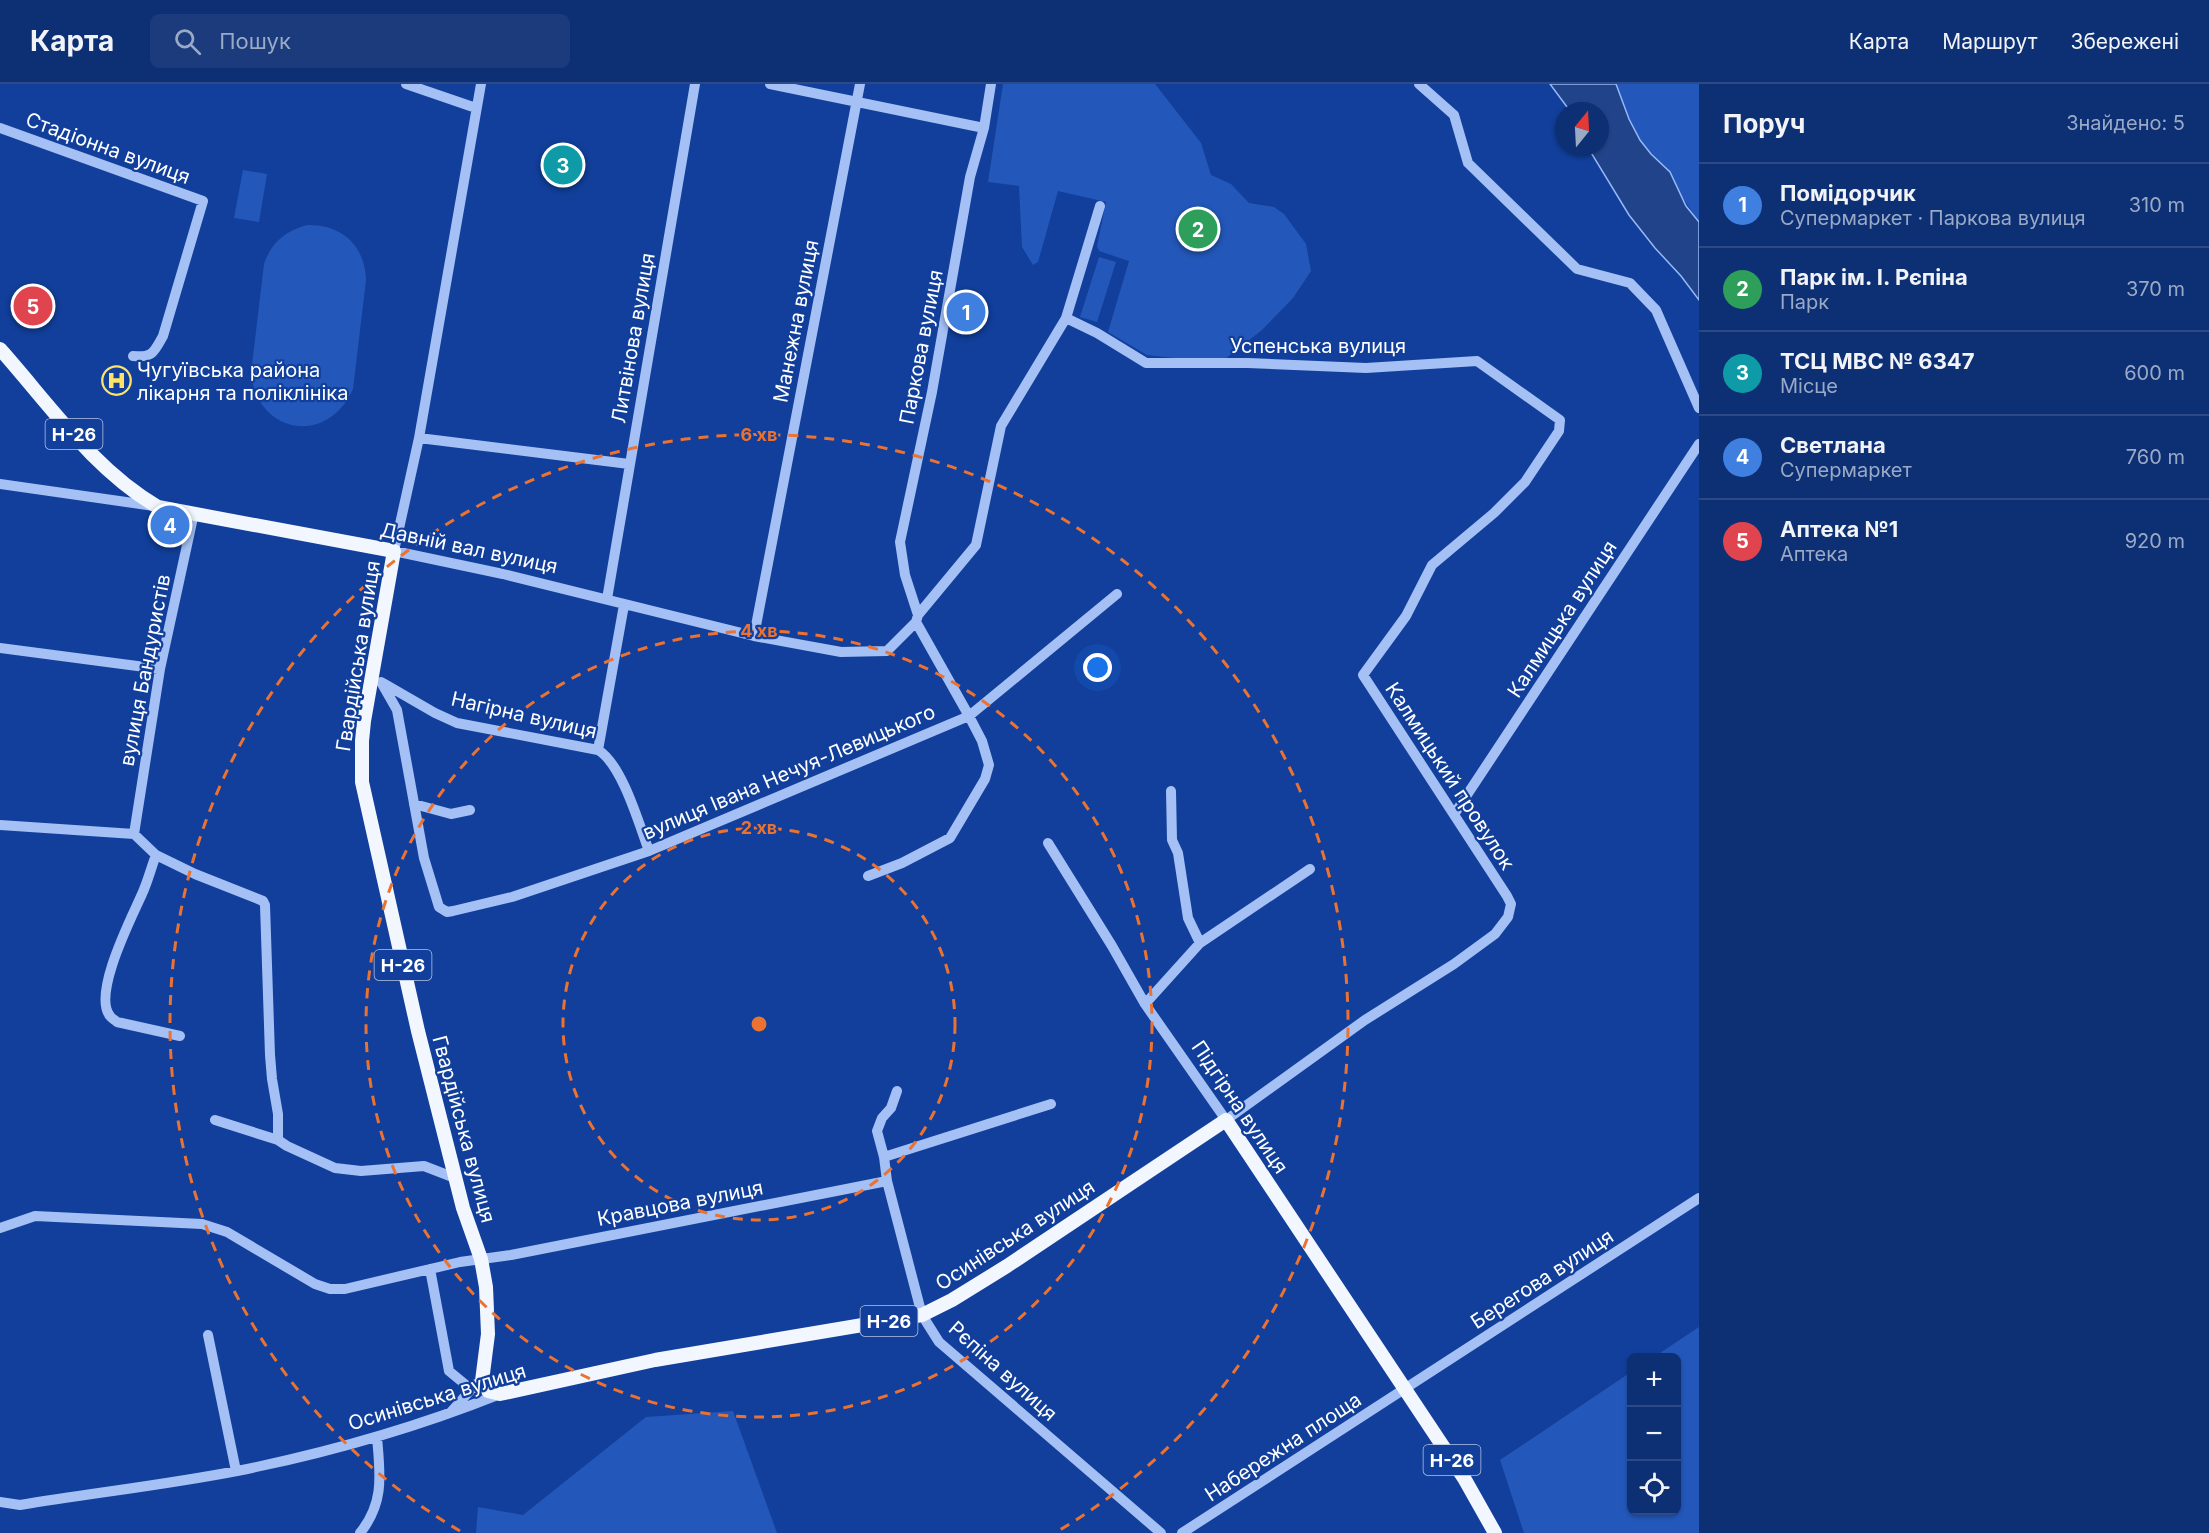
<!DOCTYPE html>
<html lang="uk">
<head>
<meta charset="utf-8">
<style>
  :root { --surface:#0d2f74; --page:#1b3b7c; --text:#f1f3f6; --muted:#9aa9c5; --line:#2d4a86; --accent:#ea580c }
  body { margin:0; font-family:Inter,sans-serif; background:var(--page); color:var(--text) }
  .controls { position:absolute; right:18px; bottom:18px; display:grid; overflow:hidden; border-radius:9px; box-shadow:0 2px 4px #0004 }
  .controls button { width:54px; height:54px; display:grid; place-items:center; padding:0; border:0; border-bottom:2px solid var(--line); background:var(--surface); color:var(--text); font:30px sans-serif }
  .compass { position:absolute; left:1555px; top:18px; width:54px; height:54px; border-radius:50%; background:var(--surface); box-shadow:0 2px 4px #0004; rotate:18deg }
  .you { position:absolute; left:1098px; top:584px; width:21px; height:21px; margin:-15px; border:4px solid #fff; border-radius:50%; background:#1a73e8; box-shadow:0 0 0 9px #1a73e833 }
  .badge { display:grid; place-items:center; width:39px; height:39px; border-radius:50%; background:var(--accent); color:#fff; font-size:20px; font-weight:700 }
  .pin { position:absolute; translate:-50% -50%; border:3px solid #fff; box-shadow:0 2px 6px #0006 }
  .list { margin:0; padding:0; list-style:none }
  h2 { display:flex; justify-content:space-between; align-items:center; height:78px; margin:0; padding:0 24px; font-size:26px }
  h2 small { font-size:20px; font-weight:400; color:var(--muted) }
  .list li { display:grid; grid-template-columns:39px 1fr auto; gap:18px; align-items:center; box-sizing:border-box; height:84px; padding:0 24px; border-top:2px solid var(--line) }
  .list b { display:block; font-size:22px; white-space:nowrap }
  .list p { margin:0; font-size:20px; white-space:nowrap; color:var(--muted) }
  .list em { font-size:20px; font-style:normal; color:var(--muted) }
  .icon { flex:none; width:33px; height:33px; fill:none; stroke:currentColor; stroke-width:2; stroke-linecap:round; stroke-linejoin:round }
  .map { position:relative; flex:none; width:1699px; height:1449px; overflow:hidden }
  header { display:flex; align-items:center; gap:36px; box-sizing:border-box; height:84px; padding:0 30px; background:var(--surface); border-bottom:2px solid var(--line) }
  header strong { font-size:28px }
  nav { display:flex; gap:33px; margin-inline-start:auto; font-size:21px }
  .search { width:420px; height:54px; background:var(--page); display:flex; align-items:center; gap:15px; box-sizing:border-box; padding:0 21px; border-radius:9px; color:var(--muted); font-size:22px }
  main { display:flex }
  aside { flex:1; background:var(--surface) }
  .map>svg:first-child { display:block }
</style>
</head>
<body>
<header>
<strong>Карта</strong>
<div class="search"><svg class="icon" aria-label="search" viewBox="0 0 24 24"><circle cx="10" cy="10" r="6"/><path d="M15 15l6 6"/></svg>Пошук</div>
<nav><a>Карта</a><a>Маршрут</a><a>Збережені</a></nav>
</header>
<main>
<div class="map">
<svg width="1699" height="1449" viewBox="0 0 1699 1449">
  <rect width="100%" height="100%" fill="#113f9b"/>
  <path fill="#2358ba" d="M 1003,0 L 1155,0 L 1201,59 L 1211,91 L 1231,100 L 1249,119 L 1274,123 L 1284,130 L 1306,160 L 1311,187 L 1293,214 L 1262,246 L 1220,279 L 1147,271 L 1108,248 L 1129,177 L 1099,167 L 1097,162 L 1106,118 L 1058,107 L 1038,178 L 1033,181 L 1022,163 L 1019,102 L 988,98 Z
    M 1616,0 L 1699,0 L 1699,138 L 1659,78 L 1640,56 L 1629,35 Z
    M 243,86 L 267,90 L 259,138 L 234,134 Z
    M 307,141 C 341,140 365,161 366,196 L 353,305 C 328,362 257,351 251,289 L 264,180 C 271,159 285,147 307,141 Z
    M 1099,173 L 1116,178 L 1097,238 L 1080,233 Z
    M 1699,1243 L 1699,1449 L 1524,1449 L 1500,1376 L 1631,1288 L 1632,1426 L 1676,1426 L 1676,1274 L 1654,1273 Z
    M 733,1327 L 777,1449 L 476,1449 L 478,1423 L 523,1431 L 646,1333 Z"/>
  <path fill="#214389" stroke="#96b9f8" stroke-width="1.5" d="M 1550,0 L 1616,0 L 1629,35 L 1640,56 L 1651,70 L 1670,88 L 1686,122 L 1699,138 L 1699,216 L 1681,192 L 1655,164 L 1629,131 L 1590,67 L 1588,63 L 1600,63 L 1600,27 L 1570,27 Z"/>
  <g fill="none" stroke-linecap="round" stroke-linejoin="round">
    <path stroke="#a4c0f5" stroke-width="10" d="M 406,0 L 476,24
      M 481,0 L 419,354 L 394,467 L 503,490 L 754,552 L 841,568 L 887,567 L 916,538 L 918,531 L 976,461 L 1001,342 L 1066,234 L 1100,122
      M 770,0 L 984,44
      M 1419,0 L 1454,31 L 1468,79 L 1577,185 L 1630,199 L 1656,226 L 1699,324
      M 0,44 L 203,117 L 163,252 C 154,268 153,274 133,272
      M 419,354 L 629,380
      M 0,400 L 154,422
      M 607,515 L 695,0
      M 918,531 L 905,491 L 900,458 L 932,308 L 970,93 L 984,44 L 991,0
      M 754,552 L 860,0
      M 0,564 L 160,585
      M 381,598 L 397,626 L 424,774 L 439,823 L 447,828 L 453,827 L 512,813 L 649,767 L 969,632 L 1117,510
      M 383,599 L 435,629 L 457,639 L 598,666 C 622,680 639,740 649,767
      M 598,666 L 624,521
      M 1171,707 L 1172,756 L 1178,769 L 1188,834 L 1200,859
      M 414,720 L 451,730 L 470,726
      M 1455,729 L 1699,360
      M 0,741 L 134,750 L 156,771 L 195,790 L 263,817 L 265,821 L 270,971 L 272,995 L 278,1030 L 278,1056
      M 134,750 L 160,585 L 194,429
      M 1048,759 L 1112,862 L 1145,920 L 1226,1036 L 1365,936 L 1454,880 L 1495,850 L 1508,833 L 1511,820 L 1507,812 L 1363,591 L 1406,532 L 1432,481 L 1494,429 L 1525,398 L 1559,347 L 1560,336 L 1477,277 L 1366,284 L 1248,279 L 1146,279 L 1097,249 L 1066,234
      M 156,771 C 151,784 148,797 142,810 C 132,833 92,910 110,932 C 112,935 115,936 117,938 L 180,952
      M 868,792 L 902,779 L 950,754 L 985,695 L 989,681 L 982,657 L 969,632 L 916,538
      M 1145,920 L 1200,859 L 1310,785
      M 897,1007 L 891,1024 L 882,1034 L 877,1047 L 884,1073 L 887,1097 L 922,1231 L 939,1258 L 1161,1449
      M 215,1036 L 278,1056 L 287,1062 L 335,1084 L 361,1087 L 424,1082 L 455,1094
      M 884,1073 L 1051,1020
      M 0,1144 L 35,1132 L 202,1140 L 227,1148 L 315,1200 L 330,1205 L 345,1205 L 460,1178 L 511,1171 L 887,1097
      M 430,1185 L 449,1287 L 472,1306
      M 208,1251 L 236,1387
      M 450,1329 L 476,1300
      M 0,1418 L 20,1421 C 92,1409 165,1401 237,1387 C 327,1369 415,1344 500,1310
      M 360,1449 C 385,1418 380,1390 377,1353
      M 1182,1449 L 1699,1114"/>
    <path stroke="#f2f6ff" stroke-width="14" d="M 0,265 C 49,320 94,386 158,423 L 394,467 L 364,637 L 362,657 L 362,698 L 418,947 L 463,1124 L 481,1175 L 486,1203 L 488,1250 L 482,1297 L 488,1307 L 500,1310 L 655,1276 L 922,1231 L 952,1216 L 1007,1182 L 1226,1036 L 1464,1394 L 1495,1449"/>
  </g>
  <g fill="none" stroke="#eb7230" stroke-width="3" stroke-dasharray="10 8">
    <circle cx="759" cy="940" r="196"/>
    <circle cx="759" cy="940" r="393"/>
    <path d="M460 1447A589 589 0 1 1 1058 1447"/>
  </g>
  <defs>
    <symbol id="hospital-ring" viewBox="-11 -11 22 22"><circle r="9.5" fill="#113f9b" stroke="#ffe368" stroke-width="1.5"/><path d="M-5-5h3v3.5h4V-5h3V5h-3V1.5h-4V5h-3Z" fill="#ffe368"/></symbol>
  </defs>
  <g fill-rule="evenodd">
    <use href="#hospital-ring" x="100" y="280" width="33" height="33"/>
  </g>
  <g text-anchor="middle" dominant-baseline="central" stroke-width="4.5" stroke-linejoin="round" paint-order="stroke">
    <g fill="#113f9b" stroke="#b8c5e1" stroke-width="1.5">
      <rect x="45.5" y="335" width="57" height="30" rx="4.5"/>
      <rect x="374.5" y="866" width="57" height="30" rx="4.5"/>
      <rect x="860.5" y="1222" width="57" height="30" rx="4.5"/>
      <rect x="1423.5" y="1361" width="57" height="30" rx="4.5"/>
    </g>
    <g font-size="18" font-weight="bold" fill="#fff">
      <text x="74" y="350">Н-26</text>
      <text x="403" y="881">Н-26</text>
      <text x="889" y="1237">Н-26</text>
      <text x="1452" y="1376">Н-26</text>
    </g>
    <g font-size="20" fill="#fff" stroke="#113f9b">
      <text transform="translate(108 64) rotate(20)">Стадіонна вулиця</text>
      <text transform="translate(796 237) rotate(-79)">Манежна вулиця</text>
      <text transform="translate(633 254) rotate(-80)">Литвінова вулиця</text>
      <text x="1318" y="262">Успенська вулиця</text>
      <text transform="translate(921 263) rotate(-79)">Паркова вулиця</text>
      <text transform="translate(469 464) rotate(12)">Давній вал вулиця</text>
      <text transform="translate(1562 535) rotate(-57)">Калмицька вулиця</text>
      <text transform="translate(358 572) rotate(-81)">Гвардійська вулиця</text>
      <text transform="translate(145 586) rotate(-79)">вулиця Бандуристів</text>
      <text transform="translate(524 631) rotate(13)">Нагірна вулиця</text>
      <text transform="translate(789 688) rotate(-23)">вулиця Івана Нечуя-Левицького</text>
      <text transform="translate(1450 692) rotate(57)">Калмицький провулок</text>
      <text transform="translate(1240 1023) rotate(56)">Підгірна вулиця</text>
      <text transform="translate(464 1045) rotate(75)">Гвардійська вулиця</text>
      <text transform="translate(680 1119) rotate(-11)">Кравцова вулиця</text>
      <text transform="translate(1015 1151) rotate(-33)">Осинівська вулиця</text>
      <text transform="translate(1542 1195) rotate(-33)">Берегова вулиця</text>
      <text transform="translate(1003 1287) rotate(42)">Рєпіна вулиця</text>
      <text transform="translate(437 1313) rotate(-17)">Осинівська вулиця</text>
      <text transform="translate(1283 1363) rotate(-33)">Набережна площа</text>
    </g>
    <g font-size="20" fill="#fff" stroke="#113f9b" text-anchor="start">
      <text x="137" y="286">Чугуївська района<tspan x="137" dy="23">лікарня та поліклініка</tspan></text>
    </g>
  </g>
  <circle cx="759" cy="940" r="9" fill="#eb7230" stroke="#113f9b" stroke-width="3"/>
  <g font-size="18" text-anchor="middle" font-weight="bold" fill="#eb7230" stroke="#113f9b" stroke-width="4.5" stroke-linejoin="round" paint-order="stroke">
    <text x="759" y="357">6 хв</text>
    <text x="759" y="553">4 хв</text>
    <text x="759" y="750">2 хв</text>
  </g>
</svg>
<div class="controls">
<button>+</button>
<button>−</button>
<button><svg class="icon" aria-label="locate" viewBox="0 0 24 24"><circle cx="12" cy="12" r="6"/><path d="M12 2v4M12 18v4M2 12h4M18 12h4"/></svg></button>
</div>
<svg class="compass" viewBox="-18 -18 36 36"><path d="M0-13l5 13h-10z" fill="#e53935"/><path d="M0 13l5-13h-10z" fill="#9aa9c5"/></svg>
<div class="you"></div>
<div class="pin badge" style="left:966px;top:228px;background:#3f7fe0">1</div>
<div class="pin badge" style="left:1198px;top:145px;background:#2e9e5b">2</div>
<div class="pin badge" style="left:563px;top:81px;background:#0f9aa8">3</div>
<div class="pin badge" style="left:170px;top:441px;background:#3f7fe0">4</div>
<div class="pin badge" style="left:33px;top:222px;background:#e0444e">5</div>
</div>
<aside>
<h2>Поруч<small>Знайдено: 5</small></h2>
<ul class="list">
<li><span class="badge" style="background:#3f7fe0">1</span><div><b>Помідорчик</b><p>Супермаркет · Паркова вулиця</p></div><em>310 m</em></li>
<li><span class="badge" style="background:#2e9e5b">2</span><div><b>Парк ім. І. Рєпіна</b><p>Парк</p></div><em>370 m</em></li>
<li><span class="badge" style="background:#0f9aa8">3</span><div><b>ТСЦ МВС № 6347</b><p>Місце</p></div><em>600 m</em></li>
<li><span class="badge" style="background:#3f7fe0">4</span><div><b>Светлана</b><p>Супермаркет</p></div><em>760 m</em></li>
<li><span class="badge" style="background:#e0444e">5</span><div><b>Аптека №1</b><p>Аптека</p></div><em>920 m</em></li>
</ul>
</aside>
</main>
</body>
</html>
